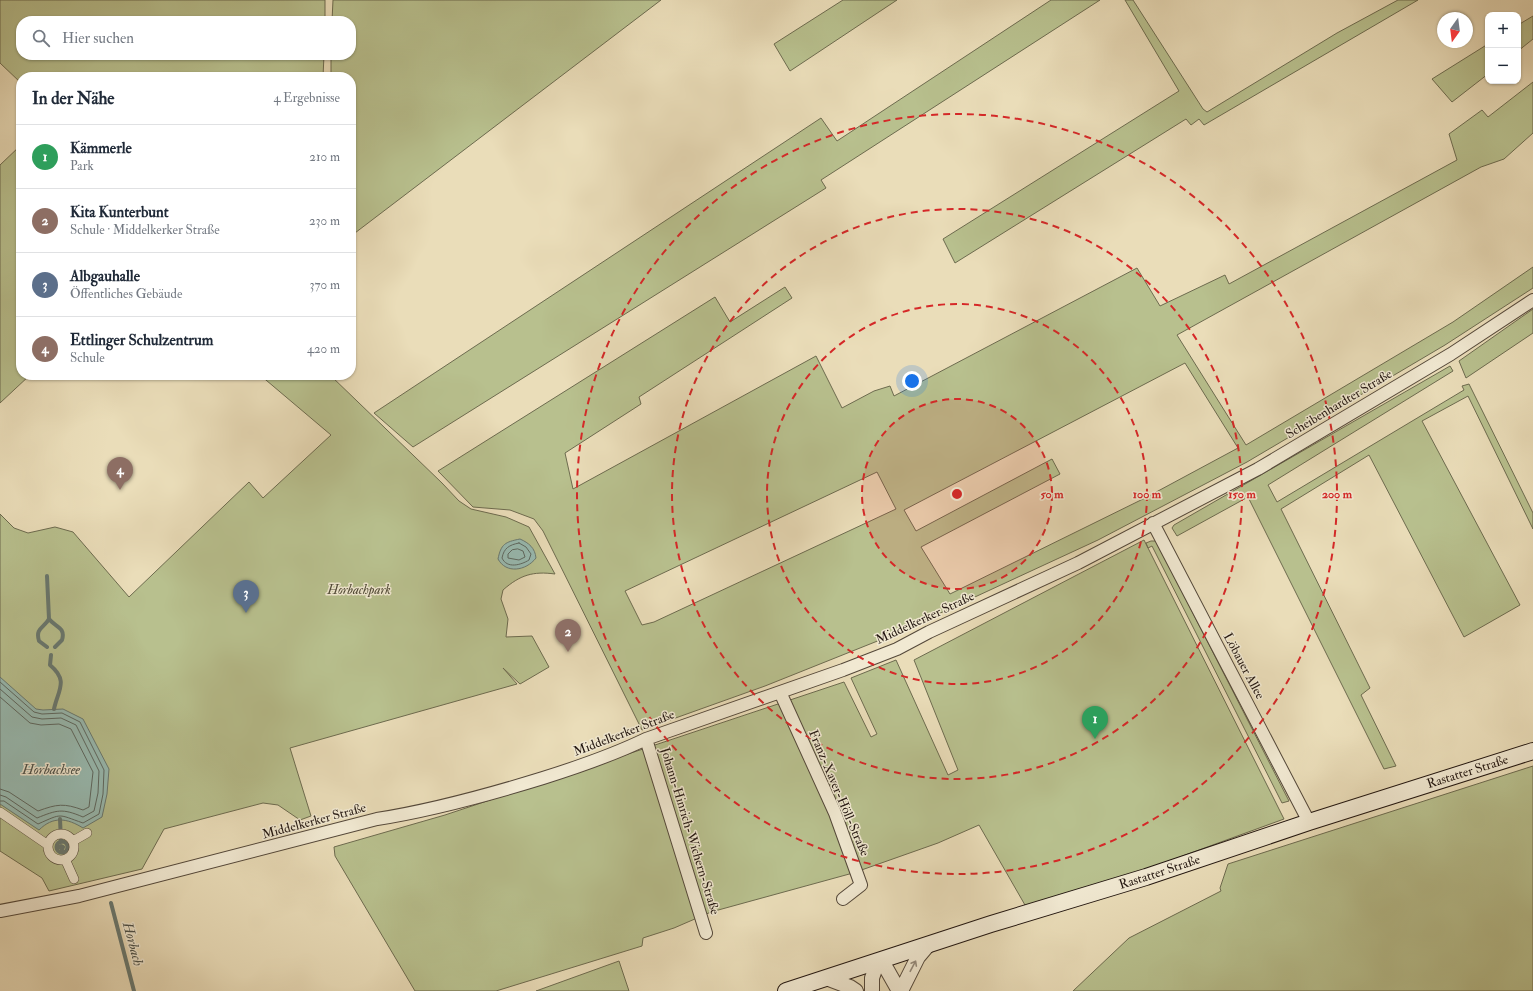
<!DOCTYPE html>
<html lang="de">
<head>
<meta charset="utf-8">
<style>
  :root { --surface:#fff; --page:#f6f6f7; --text:#1f2937; --muted:#747a83; --line:#e0e1e3; --accent:#7c3aed }
  body { margin:0; font-family:"IM FELL Double Pica",serif; background:var(--page); color:var(--text) }
  .controls { position:absolute; right:12px; top:12px; display:grid; overflow:hidden; border-radius:8px; box-shadow:0 1px 3px #0004 }
  .controls button { width:36px; height:36px; display:grid; place-items:center; padding:0; border:0; border-bottom:1px solid var(--line); background:var(--surface); color:var(--text); font:20px sans-serif }
  .compass { position:absolute; left:1437px; top:12px; width:36px; height:36px; border-radius:50%; background:var(--surface); box-shadow:0 1px 3px #0004; rotate:194deg }
  .you { position:absolute; left:912px; top:381px; width:14px; height:14px; margin:-10px; border:3px solid #fff; border-radius:50%; background:#1a73e8; box-shadow:0 0 0 6px #1a73e833 }
  .badge { display:grid; place-items:center; width:26px; height:26px; border-radius:50%; background:var(--accent); color:#fff; font-size:13px; font-weight:700 }
  .pin { position:absolute; translate:-50% -33px; filter:drop-shadow(0 1px 2px #0008) }
  .pin::after { content:''; position:absolute; top:21px; width:14px; height:12px; background:inherit; clip-path:polygon(0 0,100% 0,50% 100%) }
  .list { margin:0; padding:0; list-style:none }
  h2 { display:flex; justify-content:space-between; align-items:center; height:52px; margin:0; padding:0 16px; font-size:17px }
  h2 small { font-size:13px; font-weight:400; color:var(--muted) }
  .list li { display:grid; grid-template-columns:26px 1fr auto; gap:12px; align-items:center; box-sizing:border-box; height:64px; padding:0 16px; border-top:1px solid var(--line) }
  .list b { display:block; font-size:15px; white-space:nowrap }
  .list p { margin:0; font-size:13px; white-space:nowrap; color:var(--muted) }
  .list em { font-size:13px; font-style:normal; color:var(--muted) }
  .icon { flex:none; width:22px; height:22px; fill:none; stroke:currentColor; stroke-width:2; stroke-linecap:round; stroke-linejoin:round }
  .map { position:relative; flex:none; width:1533px; height:991px; overflow:hidden }
  .search { position:absolute; background:var(--surface); box-shadow:0 1px 3px #0004; left:16px; top:16px; width:340px; height:44px; display:flex; align-items:center; gap:10px; box-sizing:border-box; padding:0 14px; border-radius:16px; color:var(--muted); font-size:15px }
  .panel { position:absolute; background:var(--surface); box-shadow:0 1px 3px #0004; left:16px; top:72px; width:340px; height:308px; border-radius:16px }
  .map>svg:first-child { display:block }
</style>
</head>
<body>
<div class="map">
<svg width="1533" height="991" viewBox="0 0 1533 991">
  <rect width="100%" height="100%" fill="#eaddb9"/>
  <filter id="stains"><feTurbulence type="fractalNoise" baseFrequency=".005" numOctaves="4"/><feColorMatrix values="0 0 0 0 .2 0 0 0 0 .09 0 0 0 0 .02 0 0 0 .5 -.17"/></filter>
  <radialGradient id="worn" r=".72"><stop offset=".6" stop-color="#630" stop-opacity="0"/><stop offset="1" stop-color="#630" stop-opacity=".3"/></radialGradient>
  <path fill="#b8c08e" stroke="#6d6b4f" fill-rule="evenodd" d="M 0,0 L 325,0 L 325,21 L 21,21 L 21,55 L 324,55 L 323,77 L 21,77 L 21,83 L 0,63 Z
    M 333,0 L 661,0 L 351,236 L 351,77 L 331,77 L 331,55 L 351,55 L 351,21 L 332,21 Z
    M 843,0 L 897,0 L 790,71 L 774,44 Z
    M 1051,0 L 1100,0 L 821,180 L 826,188 L 413,447 L 374,413 L 821,118 L 837,141 Z
    M 1125,0 L 1133,0 L 1203,109 L 1207,112 L 1337,33 L 1398,0 L 1418,0 L 1204,125 L 1199,119 L 1191,125 L 1186,119 L 955,263 L 943,239 L 1179,91 Z
    M 1533,16 L 1533,39 L 1518,51 L 1518,25 Z
    M 1488,44 L 1488,74 L 1452,102 L 1432,79 Z
    M 1533,82 L 1533,133 L 1504,159 L 1481,167 L 1177,335 L 1246,445 L 1453,322 L 1533,267 L 1533,288 L 1445,345 L 1247,462 L 1098,540 L 895,634 L 765,686 L 642,730 L 543,531 L 534,519 L 510,510 L 473,507 L 438,471 L 715,297 L 730,322 L 785,287 L 792,298 L 639,397 L 641,404 L 565,453 L 573,489 L 816,356 L 842,408 L 874,391 L 890,386 L 894,396 L 1137,268 L 1160,306 L 1225,275 L 1229,284 L 1457,160 L 1449,134 L 1482,110 L 1488,117 ZM 1185,363 L 1238,448 L 1145,498 L 950,594 L 921,547 L 1060,474 L 1052,459 L 916,531 L 904,510 ZM 877,472 L 896,509 L 654,622 L 642,625 L 625,591 Z
    M 21,145 L 21,375 L 30,375 L 0,403 L 0,165 Z
    M 1533,309 L 1533,333 L 1466,378 L 1459,361 Z
    M 1450,366 L 1453,371 L 1268,485 L 1277,502 L 1464,390 L 1462,386 L 1469,384 L 1533,513 L 1533,529 L 1468,396 L 1422,421 L 1520,605 L 1464,637 L 1369,455 L 1281,509 L 1370,688 L 1361,695 L 1396,766 L 1384,769 L 1248,497 L 1177,536 L 1172,528 L 1174,525 Z
    M 260,375 L 330,375 L 442,483 L 459,501 L 471,509 L 506,517 L 529,527 L 555,574 C 533,571 520,575 503,590 L 501,599 L 508,619 L 506,637 L 532,636 L 549,667 L 520,684 L 503,668 L 517,684 L 290,748 L 311,816 L 300,820 L 278,805 L 263,803 L 164,829 L 142,869 L 49,891 L 42,878 L 0,851 L 0,514 L 14,528 L 28,533 L 55,527 L 73,532 L 129,597 L 249,482 L 263,498 L 331,435 Z
    M 1144,540 L 1284,819 L 1029,912 L 979,825 L 938,843 L 853,873 L 711,912 L 674,928 L 643,938 L 642,946 L 496,991 L 415,991 L 335,856 L 334,847 L 445,815 L 844,682 L 871,737 L 877,734 L 851,678 L 896,660 L 948,775 L 958,770 L 914,660 Z
    M 1151,541 L 1156,541 L 1289,801 L 1282,803 L 1152,546 L 1148,548 L 1146,543 Z
    M 1533,766 L 1533,991 L 1073,991 L 1129,938 L 1221,891 L 1220,888 L 1228,864 Z
    M 619,961 L 629,991 L 536,991 Z"/>
  <path fill="#98bbb2" stroke="#697971" d="M 520,539 C 529,543 535,548 536,558 C 526,571 506,574 498,559 C 501,544 505,542 520,539 Z
    M 0,677 L 36,709 L 43,710 L 63,709 L 83,719 L 109,769 L 107,794 L 102,817 L 83,828 C 67,818 53,816 39,830 L 0,804 Z"/>
  <g fill="none" stroke-linecap="round" stroke-linejoin="round">
    <path stroke="#5d6861" stroke-width="1" d="M 519,543 L 526,547 L 531,554 L 529,560 C 521,565 507,569 502,558 C 504,548 509,545 519,543 Z
      M 518,549 L 523,551 L 525,557 L 519,560 L 508,558 L 508,554 L 512,550 Z
      M 0,682 L 34,712 L 42,714 L 62,713 L 80,722 L 104,770 L 103,794 L 99,814 L 83,823 C 57,814 63,813 38,824 L 4,801 L 0,801
      M 0,689 L 32,717 L 42,719 L 61,718 L 76,725 L 99,771 L 98,793 L 94,811 L 83,817 C 62,808 57,810 37,818 L 6,797 L 0,795
      M 0,697 L 30,723 L 41,725 L 59,724 L 71,729 L 93,772 L 89,807 L 83,810 C 64,803 57,804 38,811 L 9,792 L 0,789"/>
    <path stroke="#697971" stroke-width="4" d="M 47,576 L 49,619 C 44,628 35,628 39,641 L 47,647
      M 49,619 C 55,627 66,627 62,640 L 55,647
      M 51,655 L 50,665 C 69,681 58,690 54,709
      M 60,819 L 61,842
      M56.5 847a5.5 5.5 0 1 1 11 0a5.5 5.5 0 1 1-11 0Z
      M 61,846 L 63,847 L 62,849 L 60,847 Z
      M 111,903 L 134,991"/>
    <defs>
      <path id="pedestrian" d="M 0,812 L 48,845
        M48 847a13 13 0 1 1 26 0a13 13 0 1 1-26 0Z
        M 73,841 L 87,833
        M 65,859 L 74,879"/>
      <path id="minor" d="M 1153,523 L 1309,822
        M 780,692 L 835,813 L 861,885 L 843,899
        M 646,739 L 706,933
        M 0,911 L 79,896 L 377,819 C 434,810 488,795 543,778 C 578,767 613,755 646,739 L 843,670 L 897,649 L 929,632 L 1078,563 L 1258,469 L 1451,354 L 1533,300"/>
      <path id="tertiary" d="M 826,978 L 850,987 L 856,991
        M 872,991 L 872,978 L 878,961 L 886,968 L 899,991
        M 901,991 L 918,957 L 929,944"/>
      <g id="secondary">
        <path id="s1" d="M 786,991 L 991,924 L 1146,877 L 1309,822 L 1533,751"/>
      </g>
    </defs>
    <use href="#pedestrian" stroke="#54483a" stroke-width="10"/>
    <use href="#minor" stroke="#54483a" stroke-width="14"/>
    <use href="#tertiary" stroke="#54483a" stroke-width="16"/>
    <use href="#secondary" stroke="#221610" stroke-width="18"/>
    <use href="#pedestrian" stroke="#f1e9d2" stroke-width="9"/>
    <use href="#minor" stroke="#f1e9d2" stroke-width="12"/>
    <use href="#tertiary" stroke="#f1e9d2" stroke-width="14"/>
    <use href="#secondary" stroke="#f1e9d2" stroke-width="16"/>
  </g>
  <defs><path id="oneway-shaft" d="M-6 0H5M1.5-3L5.5 0L1.5 3" fill="none" stroke-width="1.6" stroke-linecap="round" stroke-linejoin="round"/></defs>
  <use stroke="#948a7b" href="#oneway-shaft" transform="translate(913 966) rotate(-62)"/>
  <circle cx="957" cy="494" r="95" fill="#d62828" fill-opacity=".12"/>
  <g fill="none" stroke="#d62828" stroke-width="2" stroke-dasharray="7 5">
    <circle cx="957" cy="494" r="95"/>
    <circle cx="957" cy="494" r="190"/>
    <circle cx="957" cy="494" r="285"/>
    <circle cx="957" cy="494" r="380"/>
  </g>
  <g text-anchor="middle" dominant-baseline="central" stroke-width="3" stroke-linejoin="round" paint-order="stroke">
    <g font-size="13" fill="#221610" stroke="#f1e9d2">
      <text transform="translate(1339 404) rotate(-31)">Scheibenhardter Straße</text>
      <text transform="translate(925 618) rotate(-25)">Middelkerker Straße</text>
      <text transform="translate(1244 666) rotate(62)">Löbauer Allee</text>
      <text transform="translate(624 733) rotate(-21)">Middelkerker Straße</text>
      <text stroke="none"><textPath href="#s1" startOffset="716">Rastatter Straße</textPath></text>
      <text transform="translate(839 793) rotate(67)">Franz-Xaver-Höll-Straße</text>
      <text transform="translate(314 821) rotate(-15)">Middelkerker Straße</text>
      <text transform="translate(690 831) rotate(73)">Johann-Hinrich-Wichern-Straße</text>
      <text stroke="none"><textPath href="#s1" startOffset="392">Rastatter Straße</textPath></text>
    </g>
    <g font-size="13" font-style="italic" fill="#4f4936" stroke="#f1e9d2">
      <text x="359" y="590">Horbachpark</text>
    </g>
    <g font-size="14" font-style="italic" fill="#4b5049" stroke="#f1e9d2">
      <text x="51" y="769">Horbachsee</text>
      <text transform="translate(133 944) rotate(75)">Horbach</text>
    </g>
  </g>
  <circle cx="957" cy="494" r="6" fill="#d62828" stroke="#f1e9d2" stroke-width="2"/>
  <g font-size="12" text-anchor="middle" font-weight="bold" fill="#d62828" stroke="#f1e9d2" stroke-width="3" stroke-linejoin="round" paint-order="stroke">
    <text x="1052" y="498">50 m</text>
    <text x="1147" y="498">100 m</text>
    <text x="1242" y="498">150 m</text>
    <text x="1337" y="498">200 m</text>
  </g>
  <rect width="100%" height="100%" filter="url(#stains)"/>
  <rect width="100%" height="100%" fill="url(#worn)"/>
</svg>
<div class="controls">
<button>+</button>
<button>−</button>
</div>
<svg class="compass" viewBox="-18 -18 36 36"><path d="M0-13l5 13h-10z" fill="#e53935"/><path d="M0 13l5-13h-10z" fill="#747a83"/></svg>
<div class="you"></div>
<div class="pin badge" style="left:1095px;top:739px;background:#2e9e5b">1</div>
<div class="pin badge" style="left:568px;top:652px;background:#8d6e63">2</div>
<div class="pin badge" style="left:246px;top:613px;background:#5c6f8a">3</div>
<div class="pin badge" style="left:120px;top:490px;background:#8d6e63">4</div>
<div class="search"><svg class="icon" aria-label="search" viewBox="0 0 24 24"><circle cx="10" cy="10" r="6"/><path d="M15 15l6 6"/></svg>Hier suchen</div>
<section class="panel">
<h2>In der Nähe<small>4 Ergebnisse</small></h2>
<ul class="list">
<li><span class="badge" style="background:#2e9e5b">1</span><div><b>Kämmerle</b><p>Park</p></div><em>210 m</em></li>
<li><span class="badge" style="background:#8d6e63">2</span><div><b>Kita Kunterbunt</b><p>Schule · Middelkerker Straße</p></div><em>230 m</em></li>
<li><span class="badge" style="background:#5c6f8a">3</span><div><b>Albgauhalle</b><p>Öffentliches Gebäude</p></div><em>370 m</em></li>
<li><span class="badge" style="background:#8d6e63">4</span><div><b>Ettlinger Schulzentrum</b><p>Schule</p></div><em>420 m</em></li>
</ul>
</section>
</div>
</body>
</html>
